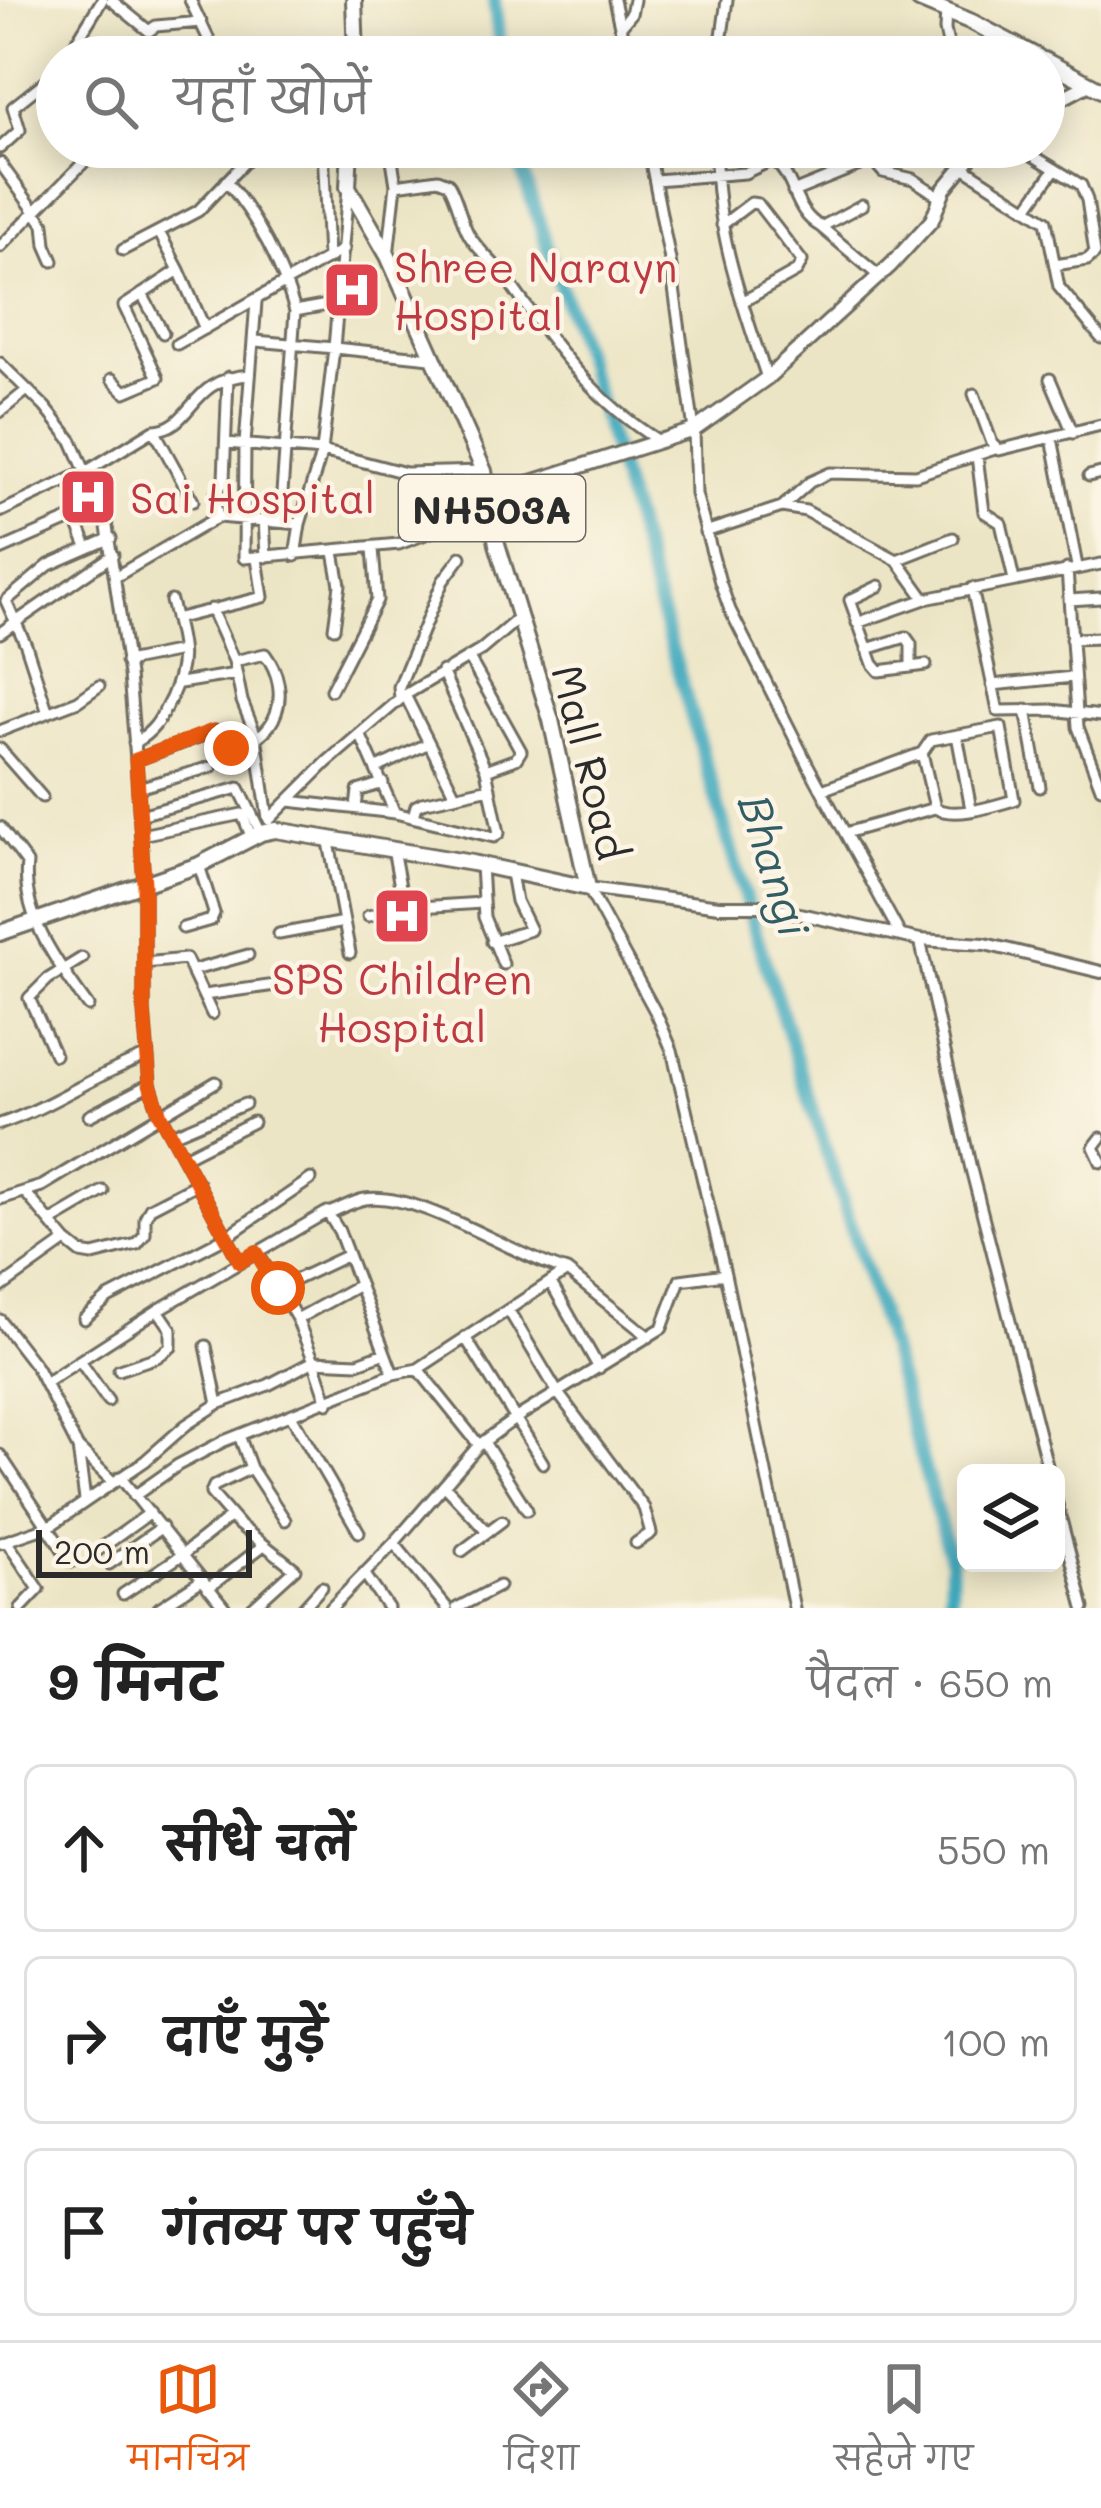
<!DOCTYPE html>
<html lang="hi">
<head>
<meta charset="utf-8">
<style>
  :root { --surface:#fff; --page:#f2f2f2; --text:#222; --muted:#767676; --line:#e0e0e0; --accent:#ea580c }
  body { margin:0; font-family:Mali,"Playpen Sans Deva",sans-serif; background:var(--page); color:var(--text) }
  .controls { position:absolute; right:36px; bottom:36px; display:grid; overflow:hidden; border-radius:18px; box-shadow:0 6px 30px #0003 }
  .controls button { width:108px; height:108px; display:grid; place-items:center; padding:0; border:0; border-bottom:3px solid var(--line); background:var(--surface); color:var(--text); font:60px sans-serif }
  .scale { position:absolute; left:36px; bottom:30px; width:216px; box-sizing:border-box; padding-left:12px; border:6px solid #2b2b2b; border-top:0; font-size:33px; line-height:42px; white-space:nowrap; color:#2b2b2b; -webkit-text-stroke:9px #fcf5e5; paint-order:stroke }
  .stop { position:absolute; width:36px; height:36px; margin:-27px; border:9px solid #ea580c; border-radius:50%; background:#fff }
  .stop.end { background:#ea580c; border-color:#fff; box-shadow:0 3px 12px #0008 }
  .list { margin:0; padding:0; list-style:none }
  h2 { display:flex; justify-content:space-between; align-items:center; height:156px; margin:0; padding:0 48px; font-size:51px }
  h2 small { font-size:39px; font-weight:400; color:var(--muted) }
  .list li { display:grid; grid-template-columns:78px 1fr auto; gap:36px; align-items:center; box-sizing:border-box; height:168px; margin:0 24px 24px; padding:0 24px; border:3px solid var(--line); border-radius:18px }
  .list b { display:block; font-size:45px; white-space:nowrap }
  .list em { font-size:39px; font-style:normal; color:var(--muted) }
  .icon { flex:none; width:66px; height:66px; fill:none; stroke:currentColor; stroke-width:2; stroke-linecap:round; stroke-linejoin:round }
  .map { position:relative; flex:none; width:1101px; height:1608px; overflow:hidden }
  .search { position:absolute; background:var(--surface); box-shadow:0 6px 30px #0003; left:36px; right:36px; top:36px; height:132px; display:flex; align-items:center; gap:30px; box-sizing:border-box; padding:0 42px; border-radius:66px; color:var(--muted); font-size:45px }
  .sheet { height:732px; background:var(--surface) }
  nav { display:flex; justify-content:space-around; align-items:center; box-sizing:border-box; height:168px; border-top:3px solid var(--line); background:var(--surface); font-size:33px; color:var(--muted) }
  nav a { display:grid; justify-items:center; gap:6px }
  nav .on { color:var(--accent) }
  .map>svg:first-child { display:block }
</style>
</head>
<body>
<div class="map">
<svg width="1101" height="1608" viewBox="0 0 1101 1608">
  <rect width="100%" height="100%" fill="#fcf5e5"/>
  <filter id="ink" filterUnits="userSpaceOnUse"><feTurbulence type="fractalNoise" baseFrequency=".00833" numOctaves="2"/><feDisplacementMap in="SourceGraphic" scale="24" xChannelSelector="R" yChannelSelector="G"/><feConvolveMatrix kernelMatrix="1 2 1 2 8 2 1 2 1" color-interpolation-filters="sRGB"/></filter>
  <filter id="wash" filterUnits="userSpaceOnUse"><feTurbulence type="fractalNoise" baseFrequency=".004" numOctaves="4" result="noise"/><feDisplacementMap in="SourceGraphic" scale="48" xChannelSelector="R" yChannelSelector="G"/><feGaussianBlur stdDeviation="2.7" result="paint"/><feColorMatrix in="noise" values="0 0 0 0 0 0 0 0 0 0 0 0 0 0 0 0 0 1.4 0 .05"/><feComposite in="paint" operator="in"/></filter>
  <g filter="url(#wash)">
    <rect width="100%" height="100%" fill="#ece5c5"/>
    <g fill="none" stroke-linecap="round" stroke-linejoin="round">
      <path stroke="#3da9bd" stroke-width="14" d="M 494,0 L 501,57
        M 514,147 L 596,392 L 755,931 L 884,1328 L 951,1561 L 950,1608"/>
    </g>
  </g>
  <g filter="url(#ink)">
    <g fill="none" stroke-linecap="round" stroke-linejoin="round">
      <defs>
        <path id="minor" d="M 111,0 L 149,31 L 156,26 L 201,22
          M 190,0 L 217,57
          M 614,0 L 627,57
          M 946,10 L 945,30 L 951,57
          M 621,26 L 631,14 L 634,0
          M 719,49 L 784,56 L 837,49
          M 67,57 L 102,0
          M 719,57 L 727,0
          M 41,87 L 57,100
          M 323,147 L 328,259
          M 648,147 L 670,260 L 694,430 L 696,494 L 720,582 L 730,610 L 809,767 L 901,936
          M 716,147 C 714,227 742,303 767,378
          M 861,147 L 883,172 L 913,179 L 940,197
          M 1019,147 L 1081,185 L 1087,200 L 1095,253 L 1087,260 L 1055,265
          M 0,148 L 20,130 L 13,107 L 57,72
          M 773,160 C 797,179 792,211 821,227
          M 0,163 L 44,224 L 46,245 L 53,261
          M 963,167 L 1046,221 L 1059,287 L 1101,338
          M 655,180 L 745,173 L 799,147
          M 226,181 C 257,217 282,265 295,311
          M 396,185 L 438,179 L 448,183 C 458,199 460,219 469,235 C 478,251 495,263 506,278 C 551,341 592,400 659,441
          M 348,188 L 334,348 L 431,358
          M 793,192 L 872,160
          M 862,205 L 821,227 L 879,276
          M 1028,207 L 1055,169
          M 722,225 L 751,203 L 758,204 L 802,261 L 797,271 L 742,302
          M 0,247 L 99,147
          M 123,250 L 198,211 L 259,147
          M 388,256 L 396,185 L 390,147
          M 179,270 L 205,329
          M 142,294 L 163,333
          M 256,302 L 245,444 L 244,558 L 399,544 L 492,509
          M 177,344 L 344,249
          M 0,363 L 45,407 L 72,441 L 106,520 L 129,675 L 136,760 L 144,884 L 144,1011 L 150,1084 L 160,1115 L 240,1262
          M 112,379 L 125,392 L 158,378 L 124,306 L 179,270 L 159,232
          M 1050,379 L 1073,433
          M 974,394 L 992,443 L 999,450 L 1101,425
          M 0,412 L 26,391
          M 154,430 C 194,428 188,378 250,375
          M 1052,438 L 1077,566
          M 226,443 L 322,451 L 406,473 L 484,471
          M 977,456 L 984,512 L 1001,523 L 1014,580
          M 1089,476 L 1101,473
          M 782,507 L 810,482 L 830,473 L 916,475 L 995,449
          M 0,512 L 87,471 L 154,430 L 193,501
          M 218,517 L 214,498 L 224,480 L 228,377
          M 75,518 L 87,547
          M 264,519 L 266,557
          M 280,521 L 295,311 L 338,303
          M 705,532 L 782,507 L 806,511 L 897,560 L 925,599 L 1101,564
          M 0,550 L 101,506
          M 334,552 L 340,585 L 334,628
          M 295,556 L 300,524
          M 897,560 L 953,538
          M 1067,569 L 1078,727 L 1101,788
          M 115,577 L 218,517 L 300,524 L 322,451 L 334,348 L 256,341
          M 879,586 L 850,600 L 873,664 L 879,671 L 926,665
          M 972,588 L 998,711 L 1052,710 L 1101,716
          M 1069,600 L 1101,598
          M 211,609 L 234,661
          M 175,619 L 263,597 L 257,559
          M 857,623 L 925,599
          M 0,633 L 113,555
          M 1071,639 L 1101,638
          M 867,649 L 906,637 L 911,644 L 911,667
          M 469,658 L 521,751 L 516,759 L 486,770
          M 126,662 L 181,651
          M 180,683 L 236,674
          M 992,685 L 1073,677
          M 331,690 L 377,600 L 373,548
          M 405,695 L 455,795
          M 400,699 L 399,687 L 443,581 L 461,557
          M 1026,710 L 1040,787
          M 48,713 L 26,645 L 6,601 L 49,565 L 111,538
          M 0,731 L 78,701 L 99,686
          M 957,735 L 971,809
          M 134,743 C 156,730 160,719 171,698 C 189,658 181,642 171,601
          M 0,749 L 42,797
          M 136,760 L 215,731 L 228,747 C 279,743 293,691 265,654 L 234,661 L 242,701 L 256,736 L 268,818
          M 377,768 L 429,743
          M 138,788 L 211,767
          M 822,790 L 922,753 L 931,740 L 1001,727 L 1014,800 C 993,806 955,819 935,808 L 922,753
          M 289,801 L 395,813 L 360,734
          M 356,808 L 358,791 L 383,783
          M 395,813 L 494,837 L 499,833 L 486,770 L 442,671
          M 140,815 L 239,788 L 261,833
          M 413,816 L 416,806 L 422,803 L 490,788
          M 269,820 L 327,762 L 405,695 L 481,650 L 519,618
          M 0,827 L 27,863 C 21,916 58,964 88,1006
          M 845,833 L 935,808
          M 141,835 L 242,814 L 252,838
          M 393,849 L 404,908
          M 481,865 L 484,917 L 503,964
          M 588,888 L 656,1013 L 672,1050 L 725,1274 L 794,1608
          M 368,916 L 404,908 L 482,903
          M 344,922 L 350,953
          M 183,928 L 211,920 L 214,913 L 199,865
          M 279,934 L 344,922 L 328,837
          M 920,940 L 971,1169 L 1049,1473
          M 492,942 L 530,930 L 516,901 L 511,873
          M 144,963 L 186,959 L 212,1014
          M 194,970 L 248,955
          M 204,995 L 304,981
          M 55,1055 L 29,998 L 48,979 L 82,958
          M 89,1116 L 150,1084
          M 0,1124 C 52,1107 95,1074 146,1056
          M 172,1135 L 245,1104
          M 1101,1138 L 1094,1147 L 1101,1162
          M 184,1157 L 253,1122
          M 25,1192 L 66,1241 L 81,1253 L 93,1255 L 137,1244 L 145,1234 L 145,1218 L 150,1208 L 198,1183
          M 0,1199 L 42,1186 L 216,1082
          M 329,1213 C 340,1209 353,1201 365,1199 C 420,1191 511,1255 567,1271 L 418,1369 L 479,1445
          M 50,1222 L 103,1191
          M 567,1271 L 649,1337
          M 551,1283 L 599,1368
          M 0,1288 L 66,1241
          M 278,1288 L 348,1255
          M 509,1311 L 558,1393 L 644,1508 L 651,1533 L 636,1543
          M 84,1319 L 108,1298 L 226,1237 L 311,1179
          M 297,1319 L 359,1285
          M 0,1320 L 37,1368 L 78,1448 L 113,1482
          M 465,1337 L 543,1463
          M 206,1346 L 218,1404
          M 80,1361 L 108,1401
          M 119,1370 L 157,1357 L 171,1347 L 171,1329 L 158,1310
          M 45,1383 L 158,1310 L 327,1212 L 339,1231 L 393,1374 L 418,1369
          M 328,1403 L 314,1361 L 358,1363 L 385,1353
          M 292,1417 L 359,1532
          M 239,1435 L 251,1468 L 285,1520
          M 484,1442 L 527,1510
          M 78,1448 L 85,1500
          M 0,1455 L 71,1562
          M 251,1468 L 214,1486 L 211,1493 L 238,1524 L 295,1569 L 252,1608
          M 120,1477 L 225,1608
          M 444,1485 L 487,1531
          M 134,1496 L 178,1465 L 224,1441 L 393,1374
          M 1056,1500 L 1084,1608
          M 7,1542 L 39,1589 L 21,1608
          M 0,1543 L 50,1526 L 145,1461 L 186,1425 L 218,1404 L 268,1385 L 314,1361 L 297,1319 L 257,1252
          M 394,1543 L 447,1608
          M 97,1551 L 150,1513
          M 462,1551 L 502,1521
          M 109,1564 L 162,1527
          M 364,1573 L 388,1608
          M 208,1588 L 264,1545
          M 123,1594 L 182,1555 L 230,1517
          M 159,1608 L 202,1580
          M 303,1608 L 322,1587
          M 331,1608 L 394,1543 L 479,1445 L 516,1418 L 662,1328 L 680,1280 L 725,1274
          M 457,1608 L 499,1586"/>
        <path id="tertiary" d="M 588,888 L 719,906 L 763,906 L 920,940 L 985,944 L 1101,972"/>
        <path id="secondary" d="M 1044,108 L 1089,84
          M 491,495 L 694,430 L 767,378 L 891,265 L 932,220 L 944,189 L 979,147"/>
        <path id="primary" d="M 919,0 L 972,22 L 1038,57
          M 1044,60 L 1101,90"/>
        <path id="trunk" d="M 354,0 L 356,57
          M 0,933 L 199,865 L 261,833 L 276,830 L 472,863 L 588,888 L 551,720 L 497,544 L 484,471 L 388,256 L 348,187 L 350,147"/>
      </defs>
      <use href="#minor" stroke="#6f6c61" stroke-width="15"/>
      <use href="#tertiary" stroke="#6f6c61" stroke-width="16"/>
      <use href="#secondary" stroke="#6f6c61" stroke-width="18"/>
      <use href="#primary" stroke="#6f6c61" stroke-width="20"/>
      <use href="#trunk" stroke="#6f6c61" stroke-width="20"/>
      <use href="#minor" stroke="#fff" stroke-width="9"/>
      <use href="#tertiary" stroke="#fff" stroke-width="10"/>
      <use href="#secondary" stroke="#fff" stroke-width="12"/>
      <use href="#primary" stroke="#fff" stroke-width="14"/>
      <use href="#trunk" stroke="#fff" stroke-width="14"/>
    </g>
  </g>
  <g fill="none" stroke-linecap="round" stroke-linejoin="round" filter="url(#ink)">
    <path stroke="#ea580c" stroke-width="15" d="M 231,748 L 213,731 L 136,760 L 144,884 L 144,1011 L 150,1084 L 160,1115 L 240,1262 L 256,1252 L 278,1288"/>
  </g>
  <defs>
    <symbol id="hospital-square" viewBox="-11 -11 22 22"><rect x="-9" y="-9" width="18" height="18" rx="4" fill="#e0444e" stroke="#fcf5e5"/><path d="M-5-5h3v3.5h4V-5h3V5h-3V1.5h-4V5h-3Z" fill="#fff"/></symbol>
  </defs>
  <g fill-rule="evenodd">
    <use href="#hospital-square" x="319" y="257" width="66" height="66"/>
    <use href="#hospital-square" x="55" y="464" width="66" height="66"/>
    <use href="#hospital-square" x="369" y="883" width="66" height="66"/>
  </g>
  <g text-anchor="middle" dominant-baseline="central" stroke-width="9" stroke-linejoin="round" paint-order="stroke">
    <rect fill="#fcf5e5" stroke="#6a6863" stroke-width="3" x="399" y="475" width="186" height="66" rx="9"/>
    <g font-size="39" font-weight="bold" fill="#2b2b2b">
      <text x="492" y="508">NH503A</text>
    </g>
    <g font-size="42" fill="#be3a42" stroke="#fcf5e5" text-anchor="start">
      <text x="394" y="266">Shree Narayn<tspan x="394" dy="48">Hospital</tspan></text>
      <text x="130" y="497">Sai Hospital</text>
      <text x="402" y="978" text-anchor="middle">SPS Children<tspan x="402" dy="48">Hospital</tspan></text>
    </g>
    <g font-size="42" fill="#2b2b2b" stroke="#fcf5e5">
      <text transform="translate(591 762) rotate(76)">Mall Road</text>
    </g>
    <g font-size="45" font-style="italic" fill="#325d65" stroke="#fcf5e5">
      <text transform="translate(776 865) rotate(73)">Bhangi</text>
    </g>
  </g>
</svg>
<div class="controls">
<button><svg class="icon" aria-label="layers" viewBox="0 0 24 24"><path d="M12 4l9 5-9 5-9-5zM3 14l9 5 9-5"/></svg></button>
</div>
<div class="scale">200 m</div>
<div class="stop" style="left:278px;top:1288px"></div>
<div class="stop end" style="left:231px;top:748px"></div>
<div class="search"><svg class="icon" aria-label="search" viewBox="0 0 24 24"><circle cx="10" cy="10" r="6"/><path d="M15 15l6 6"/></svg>यहाँ खोजें</div>
</div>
<section class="sheet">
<h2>9 मिनट<small>पैदल · 650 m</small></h2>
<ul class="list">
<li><svg class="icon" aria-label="ahead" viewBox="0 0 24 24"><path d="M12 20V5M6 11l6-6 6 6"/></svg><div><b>सीधे चलें</b></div><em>550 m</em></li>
<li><svg class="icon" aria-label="right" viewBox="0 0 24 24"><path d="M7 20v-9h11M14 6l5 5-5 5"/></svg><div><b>दाएँ मुड़ें</b></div><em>100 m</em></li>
<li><svg class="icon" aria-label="arrive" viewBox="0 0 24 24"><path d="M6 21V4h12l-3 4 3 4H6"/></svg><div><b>गंतव्य पर पहुँचे</b></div></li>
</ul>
</section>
<nav>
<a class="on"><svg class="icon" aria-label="map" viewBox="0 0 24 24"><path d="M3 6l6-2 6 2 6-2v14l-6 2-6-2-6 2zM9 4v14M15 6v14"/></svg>मानचित्र</a>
<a><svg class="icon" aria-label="directions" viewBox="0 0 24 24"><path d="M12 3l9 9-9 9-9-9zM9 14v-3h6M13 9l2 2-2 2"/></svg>दिशा</a>
<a><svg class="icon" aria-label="saved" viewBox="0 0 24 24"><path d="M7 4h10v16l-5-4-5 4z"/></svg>सहेजे गए</a>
</nav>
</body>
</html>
